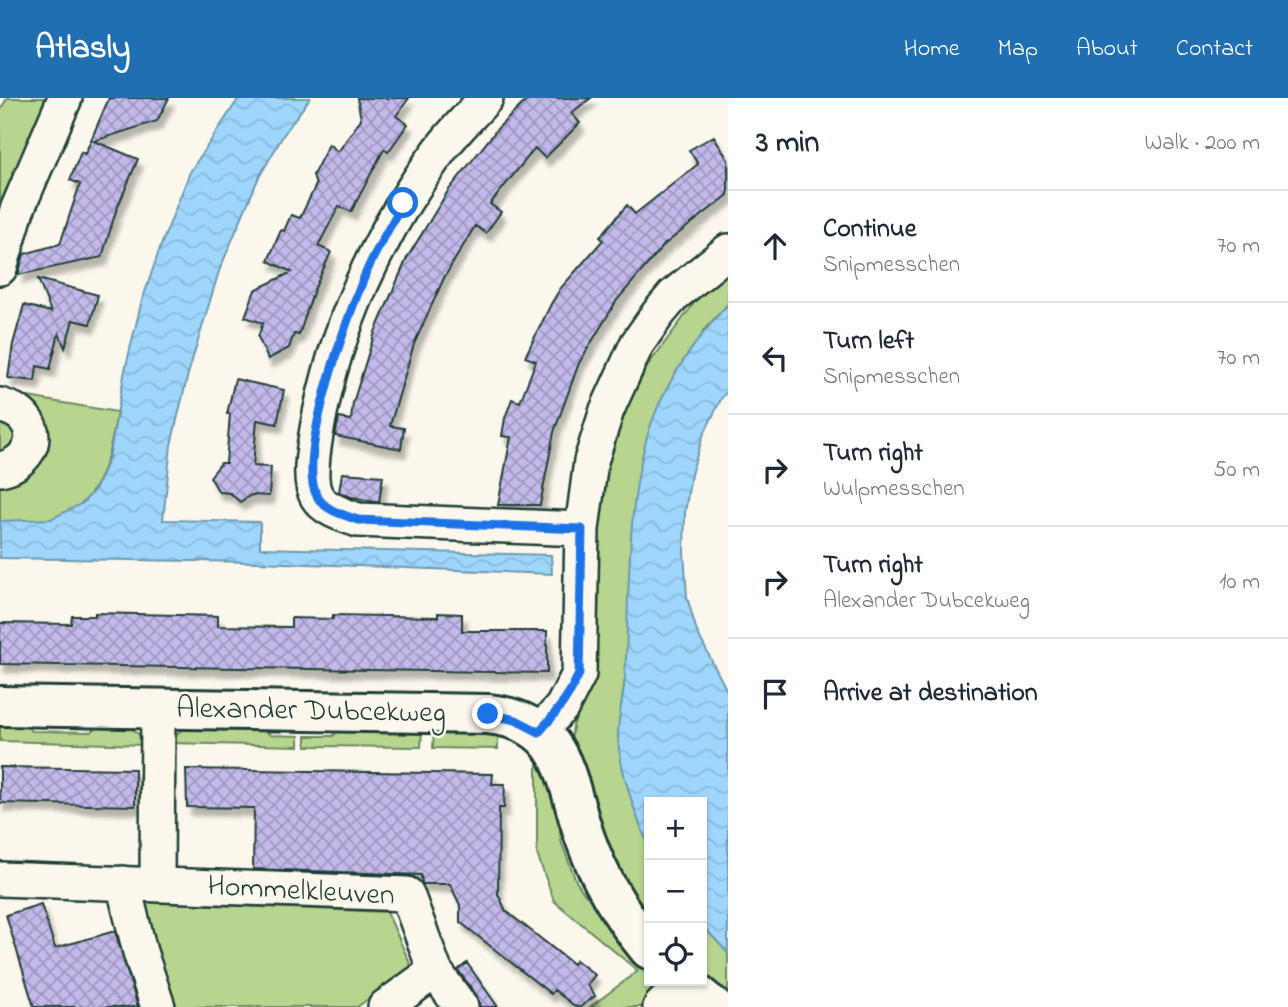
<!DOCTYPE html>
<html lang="en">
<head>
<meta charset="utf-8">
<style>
  :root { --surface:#fff; --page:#f6f6f7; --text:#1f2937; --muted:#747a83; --line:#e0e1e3; --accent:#1f6fb2 }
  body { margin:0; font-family:"Indie Flower",sans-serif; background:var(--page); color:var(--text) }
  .controls { position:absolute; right:21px; bottom:21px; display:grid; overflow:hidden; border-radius:0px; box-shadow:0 2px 5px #0004 }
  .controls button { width:63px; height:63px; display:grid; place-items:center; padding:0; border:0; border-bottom:2px solid var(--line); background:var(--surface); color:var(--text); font:35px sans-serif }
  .stop { position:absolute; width:21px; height:21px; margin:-16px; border:5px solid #1a73e8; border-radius:50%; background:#fff }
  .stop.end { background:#1a73e8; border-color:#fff; box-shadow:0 2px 7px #0008 }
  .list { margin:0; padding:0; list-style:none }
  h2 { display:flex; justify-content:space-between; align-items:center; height:91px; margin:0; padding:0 28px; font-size:30px }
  h2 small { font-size:23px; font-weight:400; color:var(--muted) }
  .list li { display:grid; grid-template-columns:46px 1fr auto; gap:21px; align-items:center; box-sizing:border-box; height:112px; padding:0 28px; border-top:2px solid var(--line) }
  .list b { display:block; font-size:26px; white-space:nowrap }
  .list p { margin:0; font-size:23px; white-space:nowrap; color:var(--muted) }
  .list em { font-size:23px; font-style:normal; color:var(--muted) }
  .icon { flex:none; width:38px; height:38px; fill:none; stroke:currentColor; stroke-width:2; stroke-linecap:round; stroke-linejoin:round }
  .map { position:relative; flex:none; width:728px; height:909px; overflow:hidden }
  header { display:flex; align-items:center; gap:42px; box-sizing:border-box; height:98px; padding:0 35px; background:var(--accent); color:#fff }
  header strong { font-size:33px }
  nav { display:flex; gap:38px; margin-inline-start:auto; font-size:24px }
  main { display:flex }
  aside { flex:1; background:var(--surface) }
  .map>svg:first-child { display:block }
</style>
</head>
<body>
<header>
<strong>Atlasly</strong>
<nav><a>Home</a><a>Map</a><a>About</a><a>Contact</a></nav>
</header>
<main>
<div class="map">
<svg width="728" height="909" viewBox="0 0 728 909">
  <defs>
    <pattern id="water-waves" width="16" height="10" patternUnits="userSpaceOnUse" patternTransform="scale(1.75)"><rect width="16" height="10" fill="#9fd6fe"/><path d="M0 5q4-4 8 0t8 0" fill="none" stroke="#88b9da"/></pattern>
    <pattern id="building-cross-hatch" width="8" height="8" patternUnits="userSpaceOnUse" patternTransform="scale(1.75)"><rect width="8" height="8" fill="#c3b9eb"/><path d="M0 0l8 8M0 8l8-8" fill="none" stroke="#9e98bf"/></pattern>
    <filter id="shadow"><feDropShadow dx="4.5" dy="8" stdDeviation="2" flood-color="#0004"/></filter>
  </defs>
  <rect width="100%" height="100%" fill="#fbf7ec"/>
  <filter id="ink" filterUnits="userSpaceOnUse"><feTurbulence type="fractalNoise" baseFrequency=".0143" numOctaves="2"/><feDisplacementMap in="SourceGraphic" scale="14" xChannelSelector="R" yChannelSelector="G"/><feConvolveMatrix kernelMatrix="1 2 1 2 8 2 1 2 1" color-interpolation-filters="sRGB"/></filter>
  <g filter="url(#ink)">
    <path fill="#b7d58e" stroke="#6b8961" stroke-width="2" d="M 7,0 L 50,0 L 0,131 L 0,13 Z
      M 728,170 L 728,206 L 703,233 L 625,581 L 618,635 L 620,657 L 640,727 L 649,748 L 649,827 L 612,770 L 571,642 L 573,628 L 588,591 L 591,420 L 610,340 L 649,266 L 712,181 Z
      M 22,298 L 117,314 C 109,359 101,411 49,422 C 33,425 16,423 0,423 L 0,387 C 34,389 53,353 42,323 C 40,318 39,312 35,308 C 32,304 26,301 22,298 Z
      M 0,318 L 8,320 L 20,342 L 0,358 Z
      M 0,622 L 23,623 L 31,633 L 91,634 L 100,625 C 120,624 136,627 146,647 L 0,643 Z
      M 260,626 L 270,637 L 299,638 L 299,648 L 171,645 L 178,635 L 185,629 Z
      M 343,628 L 422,630 L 421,649 L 306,648 L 306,638 L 333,638 Z
      M 434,630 L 498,632 L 498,651 L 433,650 Z
      M 537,656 L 565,723 L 560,733 L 561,743 L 576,783 L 585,797 L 597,802 L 628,848 L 649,873 L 649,883 L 652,884 L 652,898 L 647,909 L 590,909 L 638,873 L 554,803 L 537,756 Z
      M 140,804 L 387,814 L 412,870 L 357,909 L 173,909 Z
      M 702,827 L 728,855 L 728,906 L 702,883 Z"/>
    <path fill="url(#water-waves)" stroke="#6c99ad" stroke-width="2" d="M 239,0 L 310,0 L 284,36 L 258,81 L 219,173 L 188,276 L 171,347 L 163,422 L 260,424 L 260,450 L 551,457 L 552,476 L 258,464 L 0,460 L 0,423 L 51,421 L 83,405 L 96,390 L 109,360 L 125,272 L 141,206 L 160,150 L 190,74 Z
      M 728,206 L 728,292 L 721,301 L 703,338 L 691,376 L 685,415 L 684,454 L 687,499 L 697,534 L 728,595 L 728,855 L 702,827 L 702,704 L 649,704 L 649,748 C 636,719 618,668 618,636 C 618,617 624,598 625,579 C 630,499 625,396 653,321 C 669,278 698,239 728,206 Z"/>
    <path fill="url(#building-cross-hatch)" stroke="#1f3d34" stroke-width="2" filter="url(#shadow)" d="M 109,0 L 169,0 L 157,23 L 94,43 L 138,61 L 116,113 L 102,159 L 18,177 L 24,156 L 60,146 L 80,86 L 70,82 L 81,54 L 85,56 Z
      M 357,0 L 409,0 L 396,18 L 408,26 L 388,54 L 384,51 L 351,114 L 339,108 L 318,148 L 331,154 L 314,192 L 299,237 L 294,236 L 289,250 L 268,261 L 258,239 L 263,225 L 245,219 L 255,192 L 292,174 L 268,163 L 281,132 L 284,133 L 291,117 L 300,120 L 316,87 L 313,77 L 329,46 L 338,54 L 361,21 Z
      M 529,0 L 591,0 L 571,15 L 580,25 L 545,60 L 535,50 L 490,106 L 501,114 L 486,135 L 475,128 L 444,180 L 414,246 L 390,328 L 404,330 L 401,351 L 335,338 L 339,320 L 351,322 L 353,305 L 375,234 L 407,160 L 448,93 L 498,30 Z
      M 714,38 L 728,62 L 728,97 L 665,146 L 617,202 L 579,265 L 554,334 L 540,407 L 498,407 L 511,339 L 502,338 L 505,320 L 512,301 L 520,304 L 536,263 L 525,259 L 551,206 L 560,191 L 603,142 L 600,139 L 627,107 L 635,116 L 698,66 L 689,52 Z
      M 38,181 L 98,197 L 90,226 L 73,222 L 65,250 L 59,235 L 50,271 L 37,268 L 35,283 L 8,280 L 13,246 L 24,207 L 51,214 Z
      M 235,281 L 284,292 L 277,326 L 257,322 L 253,368 L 271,369 L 269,398 L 251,397 L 240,404 L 230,395 L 219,394 L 210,379 L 221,365 L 226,365 L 230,316 L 227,316 Z
      M 342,375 L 383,378 L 379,404 L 351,399 L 339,394 Z
      M 95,515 L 218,518 L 218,528 L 291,529 L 291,520 L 333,521 L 333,517 L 438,519 L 438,515 L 462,516 L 462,533 L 547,533 L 547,575 L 0,566 L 0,525 L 71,526 L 72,518 L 95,518 Z
      M 0,669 L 135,671 L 135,708 L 0,705 Z
      M 186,671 L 493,676 L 492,686 L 505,686 L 504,710 L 499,710 L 498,796 L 506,813 L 573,866 L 576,862 L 595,877 L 587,887 L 595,898 L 580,909 L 576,909 L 554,892 L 551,896 L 460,824 L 460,807 L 450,786 L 422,786 L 421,777 L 253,771 L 254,710 L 187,709 Z
      M 41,806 L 55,850 L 115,833 L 138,909 L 34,909 L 6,817 Z
      M 467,865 L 498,909 L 480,909 L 477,898 L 458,872 Z"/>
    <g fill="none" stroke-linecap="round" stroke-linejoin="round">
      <defs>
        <path id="street" d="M 486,0 C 471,17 454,33 440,52 C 379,134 335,230 317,331 C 314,349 307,383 317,399 C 325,412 344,417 358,422 L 582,431
          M 0,170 L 17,112 L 65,0
          M 0,307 C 9,310 19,313 25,321 C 43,343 23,367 0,371
          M 539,634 L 562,609 L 579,576 L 582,431 L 591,363 L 607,312 L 637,246 L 658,216 L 674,197 L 728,153
          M 0,781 L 407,796 L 435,873 L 385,909
          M 123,785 L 140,854 L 158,909
          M 157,787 L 158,611
          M 435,873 L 461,909
          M 660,909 L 684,885"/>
        <path id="secondary" d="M 0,608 L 488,616 C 567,624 564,680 585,740 C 600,783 621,817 649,851
          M 681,883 L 713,909"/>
      </defs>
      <use href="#street" stroke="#1f3d34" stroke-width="38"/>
      <use href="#secondary" stroke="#1f3d34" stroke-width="44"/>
      <use href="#street" stroke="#fbf7ec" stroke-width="33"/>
      <use href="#secondary" stroke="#fbf7ec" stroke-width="38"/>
    </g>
  </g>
  <g fill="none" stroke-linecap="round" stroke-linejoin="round" filter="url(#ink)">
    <path stroke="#1a73e8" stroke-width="9" d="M 403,105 C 392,125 380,145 370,166 C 351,207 295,360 317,398 C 324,412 344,417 358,422 L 582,431 L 579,576 C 569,599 556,616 539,634 L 516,622 L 488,616"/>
  </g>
  <g text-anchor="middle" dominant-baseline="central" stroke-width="5" stroke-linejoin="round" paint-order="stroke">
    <g font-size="30" fill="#1f3d34" stroke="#fbf7ec">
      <text transform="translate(311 614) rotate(1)">Alexander Dubcekweg</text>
      <text transform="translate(301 794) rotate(3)">Hommelkleuven</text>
    </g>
  </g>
</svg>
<div class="controls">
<button>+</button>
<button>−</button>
<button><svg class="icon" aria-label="locate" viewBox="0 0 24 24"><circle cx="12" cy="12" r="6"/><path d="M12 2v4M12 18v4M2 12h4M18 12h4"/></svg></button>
</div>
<div class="stop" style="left:403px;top:105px"></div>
<div class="stop end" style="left:488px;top:616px"></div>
</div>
<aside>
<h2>3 min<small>Walk · 200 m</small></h2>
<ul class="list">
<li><svg class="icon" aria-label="ahead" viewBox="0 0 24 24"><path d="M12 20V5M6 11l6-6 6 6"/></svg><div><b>Continue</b><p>Snipmesschen</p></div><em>70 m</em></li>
<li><svg class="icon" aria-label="left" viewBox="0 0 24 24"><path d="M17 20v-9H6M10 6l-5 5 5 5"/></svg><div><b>Turn left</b><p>Snipmesschen</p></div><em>70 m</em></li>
<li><svg class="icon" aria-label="right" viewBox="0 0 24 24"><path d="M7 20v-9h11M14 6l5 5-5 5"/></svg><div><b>Turn right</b><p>Wulpmesschen</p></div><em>50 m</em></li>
<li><svg class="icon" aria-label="right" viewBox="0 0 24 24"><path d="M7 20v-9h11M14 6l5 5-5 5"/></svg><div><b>Turn right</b><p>Alexander Dubcekweg</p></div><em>10 m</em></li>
<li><svg class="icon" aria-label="arrive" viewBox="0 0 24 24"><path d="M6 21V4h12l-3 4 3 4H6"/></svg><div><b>Arrive at destination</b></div></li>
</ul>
</aside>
</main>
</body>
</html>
